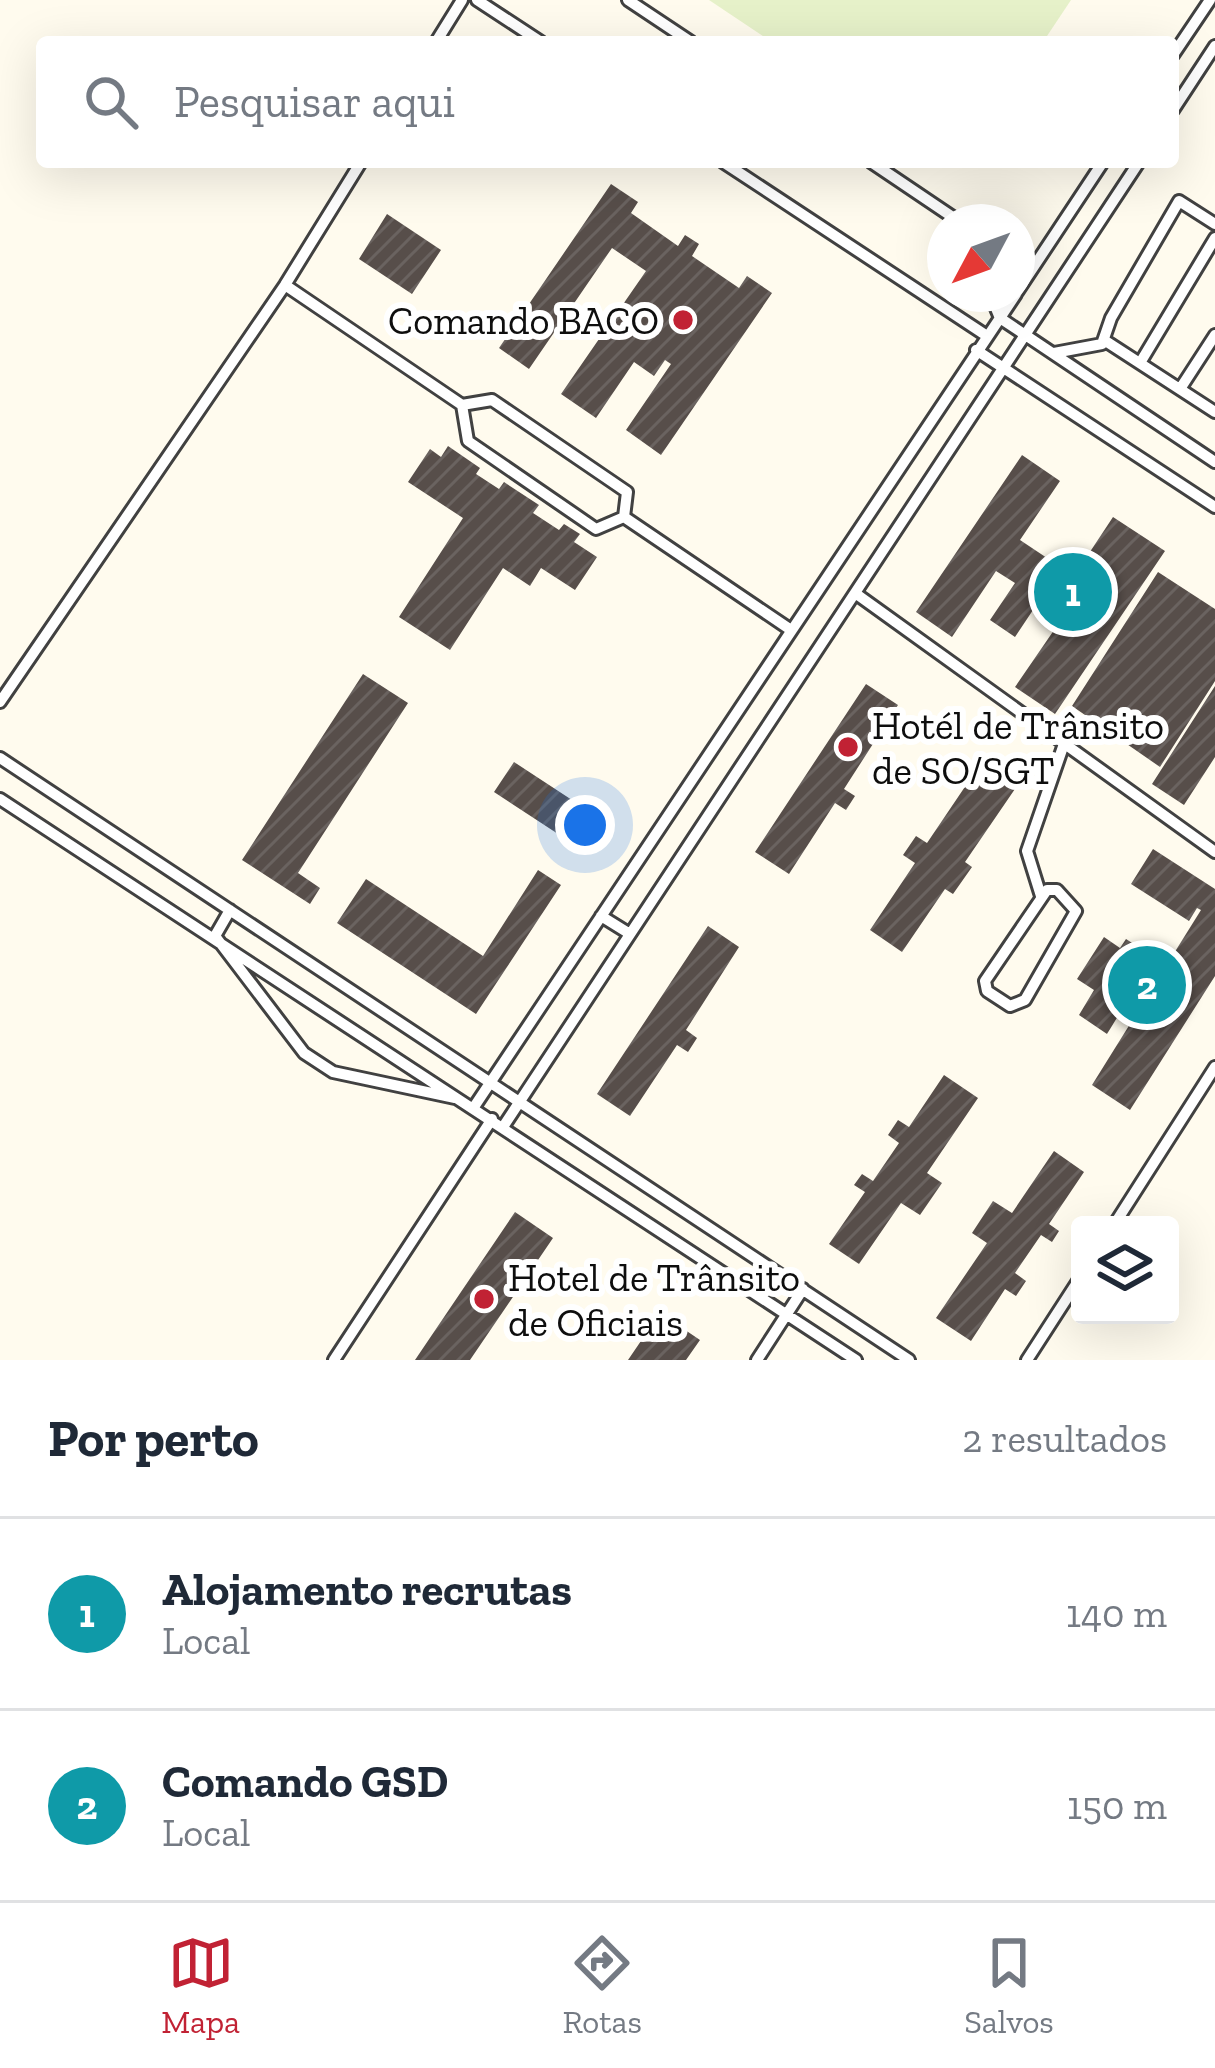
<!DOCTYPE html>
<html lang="pt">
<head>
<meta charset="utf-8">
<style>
  :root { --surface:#fff; --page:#f2f2f3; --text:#1f2937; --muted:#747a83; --line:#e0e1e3; --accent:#c12234 }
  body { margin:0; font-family:"Zilla Slab",serif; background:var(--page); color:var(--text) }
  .controls { position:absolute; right:36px; bottom:36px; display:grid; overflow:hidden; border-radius:12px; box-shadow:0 12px 48px #0002 }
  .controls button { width:108px; height:108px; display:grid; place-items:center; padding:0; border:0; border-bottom:3px solid var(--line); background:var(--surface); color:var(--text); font:60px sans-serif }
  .compass { position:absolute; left:927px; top:204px; width:108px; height:108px; border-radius:50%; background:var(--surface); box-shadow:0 12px 48px #0002; rotate:229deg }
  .you { position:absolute; left:585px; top:825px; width:42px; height:42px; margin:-30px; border:9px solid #fff; border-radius:50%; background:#1a73e8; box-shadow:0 0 0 18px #1a73e833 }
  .badge { display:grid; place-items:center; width:78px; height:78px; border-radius:50%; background:var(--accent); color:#fff; font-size:39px; font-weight:700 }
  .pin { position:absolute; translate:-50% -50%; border:6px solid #fff; box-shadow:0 3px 12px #0006 }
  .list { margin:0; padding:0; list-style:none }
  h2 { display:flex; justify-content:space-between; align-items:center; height:156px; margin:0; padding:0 48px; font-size:51px }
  h2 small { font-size:39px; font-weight:400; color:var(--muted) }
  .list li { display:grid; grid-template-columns:78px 1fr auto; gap:36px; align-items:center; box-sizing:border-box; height:192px; padding:0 48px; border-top:3px solid var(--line) }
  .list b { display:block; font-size:45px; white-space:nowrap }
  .list p { margin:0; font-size:39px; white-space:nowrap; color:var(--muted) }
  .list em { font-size:39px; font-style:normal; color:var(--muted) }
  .icon { flex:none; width:66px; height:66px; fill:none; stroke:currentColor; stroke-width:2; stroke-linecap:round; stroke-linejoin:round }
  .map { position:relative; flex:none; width:1215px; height:1360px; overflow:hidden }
  .search { position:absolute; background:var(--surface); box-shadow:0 12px 48px #0002; left:36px; right:36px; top:36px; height:132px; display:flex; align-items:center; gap:30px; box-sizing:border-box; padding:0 42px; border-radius:12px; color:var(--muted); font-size:45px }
  .sheet { height:540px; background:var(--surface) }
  nav { display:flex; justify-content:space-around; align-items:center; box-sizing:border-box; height:168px; border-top:3px solid var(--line); background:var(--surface); font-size:33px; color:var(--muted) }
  nav a { display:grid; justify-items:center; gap:6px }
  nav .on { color:var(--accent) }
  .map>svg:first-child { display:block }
</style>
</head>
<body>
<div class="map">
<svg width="1215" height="1360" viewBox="0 0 1215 1360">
  <defs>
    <pattern id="building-hatch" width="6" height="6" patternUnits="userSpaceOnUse" patternTransform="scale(3)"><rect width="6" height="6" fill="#574e4a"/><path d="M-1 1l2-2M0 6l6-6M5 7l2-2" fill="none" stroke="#6a6360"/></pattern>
  </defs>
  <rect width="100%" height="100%" fill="#fffbee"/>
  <path fill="#e6f1c9" d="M 709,0 L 1071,0 L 1043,42 L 772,42 Z"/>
  <path fill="url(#building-hatch)" d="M 611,184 L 638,202 L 631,213 L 678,246 L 685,235 L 699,244 L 692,256 L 739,288 L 747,276 L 772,293 L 661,455 L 626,430 L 671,364 L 665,360 L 654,376 L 634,362 L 596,418 L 561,394 L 646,271 L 612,248 L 529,369 L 499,348 Z
    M 387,214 L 441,250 L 412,294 L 359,259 Z
    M 448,446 L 480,468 L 476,474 L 499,489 L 504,482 L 539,505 L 533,513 L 559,530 L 564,524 L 580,534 L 574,542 L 597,557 L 575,590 L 541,568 L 530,586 L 503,568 L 450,650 L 399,617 L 463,518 L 408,482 L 430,449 L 441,457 Z
    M 1022,455 L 1060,481 L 1020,540 L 1074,576 L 1113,517 L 1165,551 L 1055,714 L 1015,687 L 1063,617 L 1039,601 L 1015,637 L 990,620 L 1015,583 L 996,571 L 952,637 L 916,612 Z
    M 1158,572 L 1215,609 L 1215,681 L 1160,767 L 1072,706 Z
    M 363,674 L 408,703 L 298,873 L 320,888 L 310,904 L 242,860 Z
    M 866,684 L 898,705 L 844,789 L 855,796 L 846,810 L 835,803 L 789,874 L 755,852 Z
    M 1215,686 L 1215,757 L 1184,805 L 1152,784 Z
    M 514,762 L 601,819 L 581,849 L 494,792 Z
    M 981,763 L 1017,786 L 965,862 L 972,867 L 953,894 L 945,889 L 902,952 L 870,930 L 915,863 L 903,855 L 916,836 L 927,843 Z
    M 1153,849 L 1215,889 L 1215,976 L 1130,1110 L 1092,1085 L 1135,1016 L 1123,1008 L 1107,1034 L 1079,1015 L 1094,990 L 1077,979 L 1104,937 L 1120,948 L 1126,939 L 1157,959 L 1151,968 L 1161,974 L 1201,910 L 1197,908 L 1189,921 L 1131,884 Z
    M 538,870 L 561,885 L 476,1014 L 337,923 L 366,879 L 483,956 Z
    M 708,926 L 739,947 L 686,1030 L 697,1038 L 688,1052 L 677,1045 L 630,1116 L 597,1094 Z
    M 944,1075 L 978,1098 L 927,1173 L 942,1183 L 920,1215 L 901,1203 L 859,1264 L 829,1244 L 865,1192 L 854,1185 L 862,1174 L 873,1181 L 899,1143 L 888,1135 L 898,1120 L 909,1127 Z
    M 1054,1151 L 1084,1172 L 1049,1224 L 1059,1231 L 1052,1242 L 1041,1235 L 1015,1273 L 1026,1281 L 1016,1296 L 1005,1289 L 971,1341 L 936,1318 L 987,1243 L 972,1233 L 993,1201 L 1012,1213 Z
    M 515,1212 L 553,1238 L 470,1360 L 415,1360 Z
    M 660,1313 L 700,1340 L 686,1360 L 628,1360 Z"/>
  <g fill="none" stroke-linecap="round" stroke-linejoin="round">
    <defs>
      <path id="service" d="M 477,0 L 541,42
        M 628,0 L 691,42
        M 436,42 L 462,0
        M 1173,55 L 1210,0
        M 1173,110 L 1215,46
        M 723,162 L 987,336
        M 871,162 L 960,222
        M 285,285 L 462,405 L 492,400 L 627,492 L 624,517
        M 1017,292 L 1103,162
        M 990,294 L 1000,318 L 1215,462
        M 1104,340 L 1215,412
        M 976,350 L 1215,507
        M 1054,353 L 1102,344 L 1111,318 L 1179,201 L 1215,224
        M 1140,363 L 1215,238
        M 1180,389 L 1215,335
        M 462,405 L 468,441 L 596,529 L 624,517
        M 624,517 L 791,630
        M 855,593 L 1215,852
        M 0,702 L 285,285 L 361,162
        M 0,758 L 909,1360
        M 0,799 L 856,1360
        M 1047,890 L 1057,890 L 1076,911 L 1025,1000 L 1010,1006 L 987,991 L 985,981 Z
        M 1041,896 L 1027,851 L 1065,741
        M 230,910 L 215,936 L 304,1053 L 333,1072 L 455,1098
        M 601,916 L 630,934
        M 474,1107 L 1016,294
        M 503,1127 L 1139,162
        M 1114,1225 L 1215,1067
        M 334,1360 L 492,1119
        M 757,1360 L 803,1289
        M 1027,1360 L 1080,1278"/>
    </defs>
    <use href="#service" stroke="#414141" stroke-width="16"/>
    <use href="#service" stroke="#fff" stroke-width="10"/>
  </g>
  <g fill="#c12234" stroke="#fff" stroke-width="4.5">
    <circle cx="683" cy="320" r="12"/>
    <circle cx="848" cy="747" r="12"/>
    <circle cx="484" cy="1299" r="12"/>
  </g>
  <g text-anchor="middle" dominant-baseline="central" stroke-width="12" stroke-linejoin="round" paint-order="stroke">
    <g font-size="39" fill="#0e0e0e" stroke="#fff" text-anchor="start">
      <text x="659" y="320" text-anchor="end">Comando BACO</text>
      <text x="872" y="725">Hotél de Trânsito<tspan x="872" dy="45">de SO/SGT</tspan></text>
      <text x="508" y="1277">Hotel de Trânsito<tspan x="508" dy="45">de Oficiais</tspan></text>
    </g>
  </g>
</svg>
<div class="controls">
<button><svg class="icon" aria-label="layers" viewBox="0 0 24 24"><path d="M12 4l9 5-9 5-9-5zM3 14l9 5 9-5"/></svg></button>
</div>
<svg class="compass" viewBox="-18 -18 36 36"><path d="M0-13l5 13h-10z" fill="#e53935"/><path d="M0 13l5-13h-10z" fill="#747a83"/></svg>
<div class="you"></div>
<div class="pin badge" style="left:1073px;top:592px;background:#0f9aa8">1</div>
<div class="pin badge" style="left:1147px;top:985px;background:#0f9aa8">2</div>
<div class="search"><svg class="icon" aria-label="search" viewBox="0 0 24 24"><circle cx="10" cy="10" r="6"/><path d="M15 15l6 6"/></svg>Pesquisar aqui</div>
</div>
<section class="sheet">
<h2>Por perto<small>2 resultados</small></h2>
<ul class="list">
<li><span class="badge" style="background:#0f9aa8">1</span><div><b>Alojamento recrutas</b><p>Local</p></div><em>140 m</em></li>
<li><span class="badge" style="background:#0f9aa8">2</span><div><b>Comando GSD</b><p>Local</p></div><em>150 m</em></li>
</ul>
</section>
<nav>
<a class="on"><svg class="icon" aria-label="map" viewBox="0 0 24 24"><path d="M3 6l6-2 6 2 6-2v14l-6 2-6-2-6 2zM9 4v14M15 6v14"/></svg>Mapa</a>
<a><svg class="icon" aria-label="directions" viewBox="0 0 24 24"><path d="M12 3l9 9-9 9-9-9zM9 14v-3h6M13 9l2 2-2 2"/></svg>Rotas</a>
<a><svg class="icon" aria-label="saved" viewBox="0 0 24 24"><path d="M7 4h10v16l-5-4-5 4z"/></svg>Salvos</a>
</nav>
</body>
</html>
